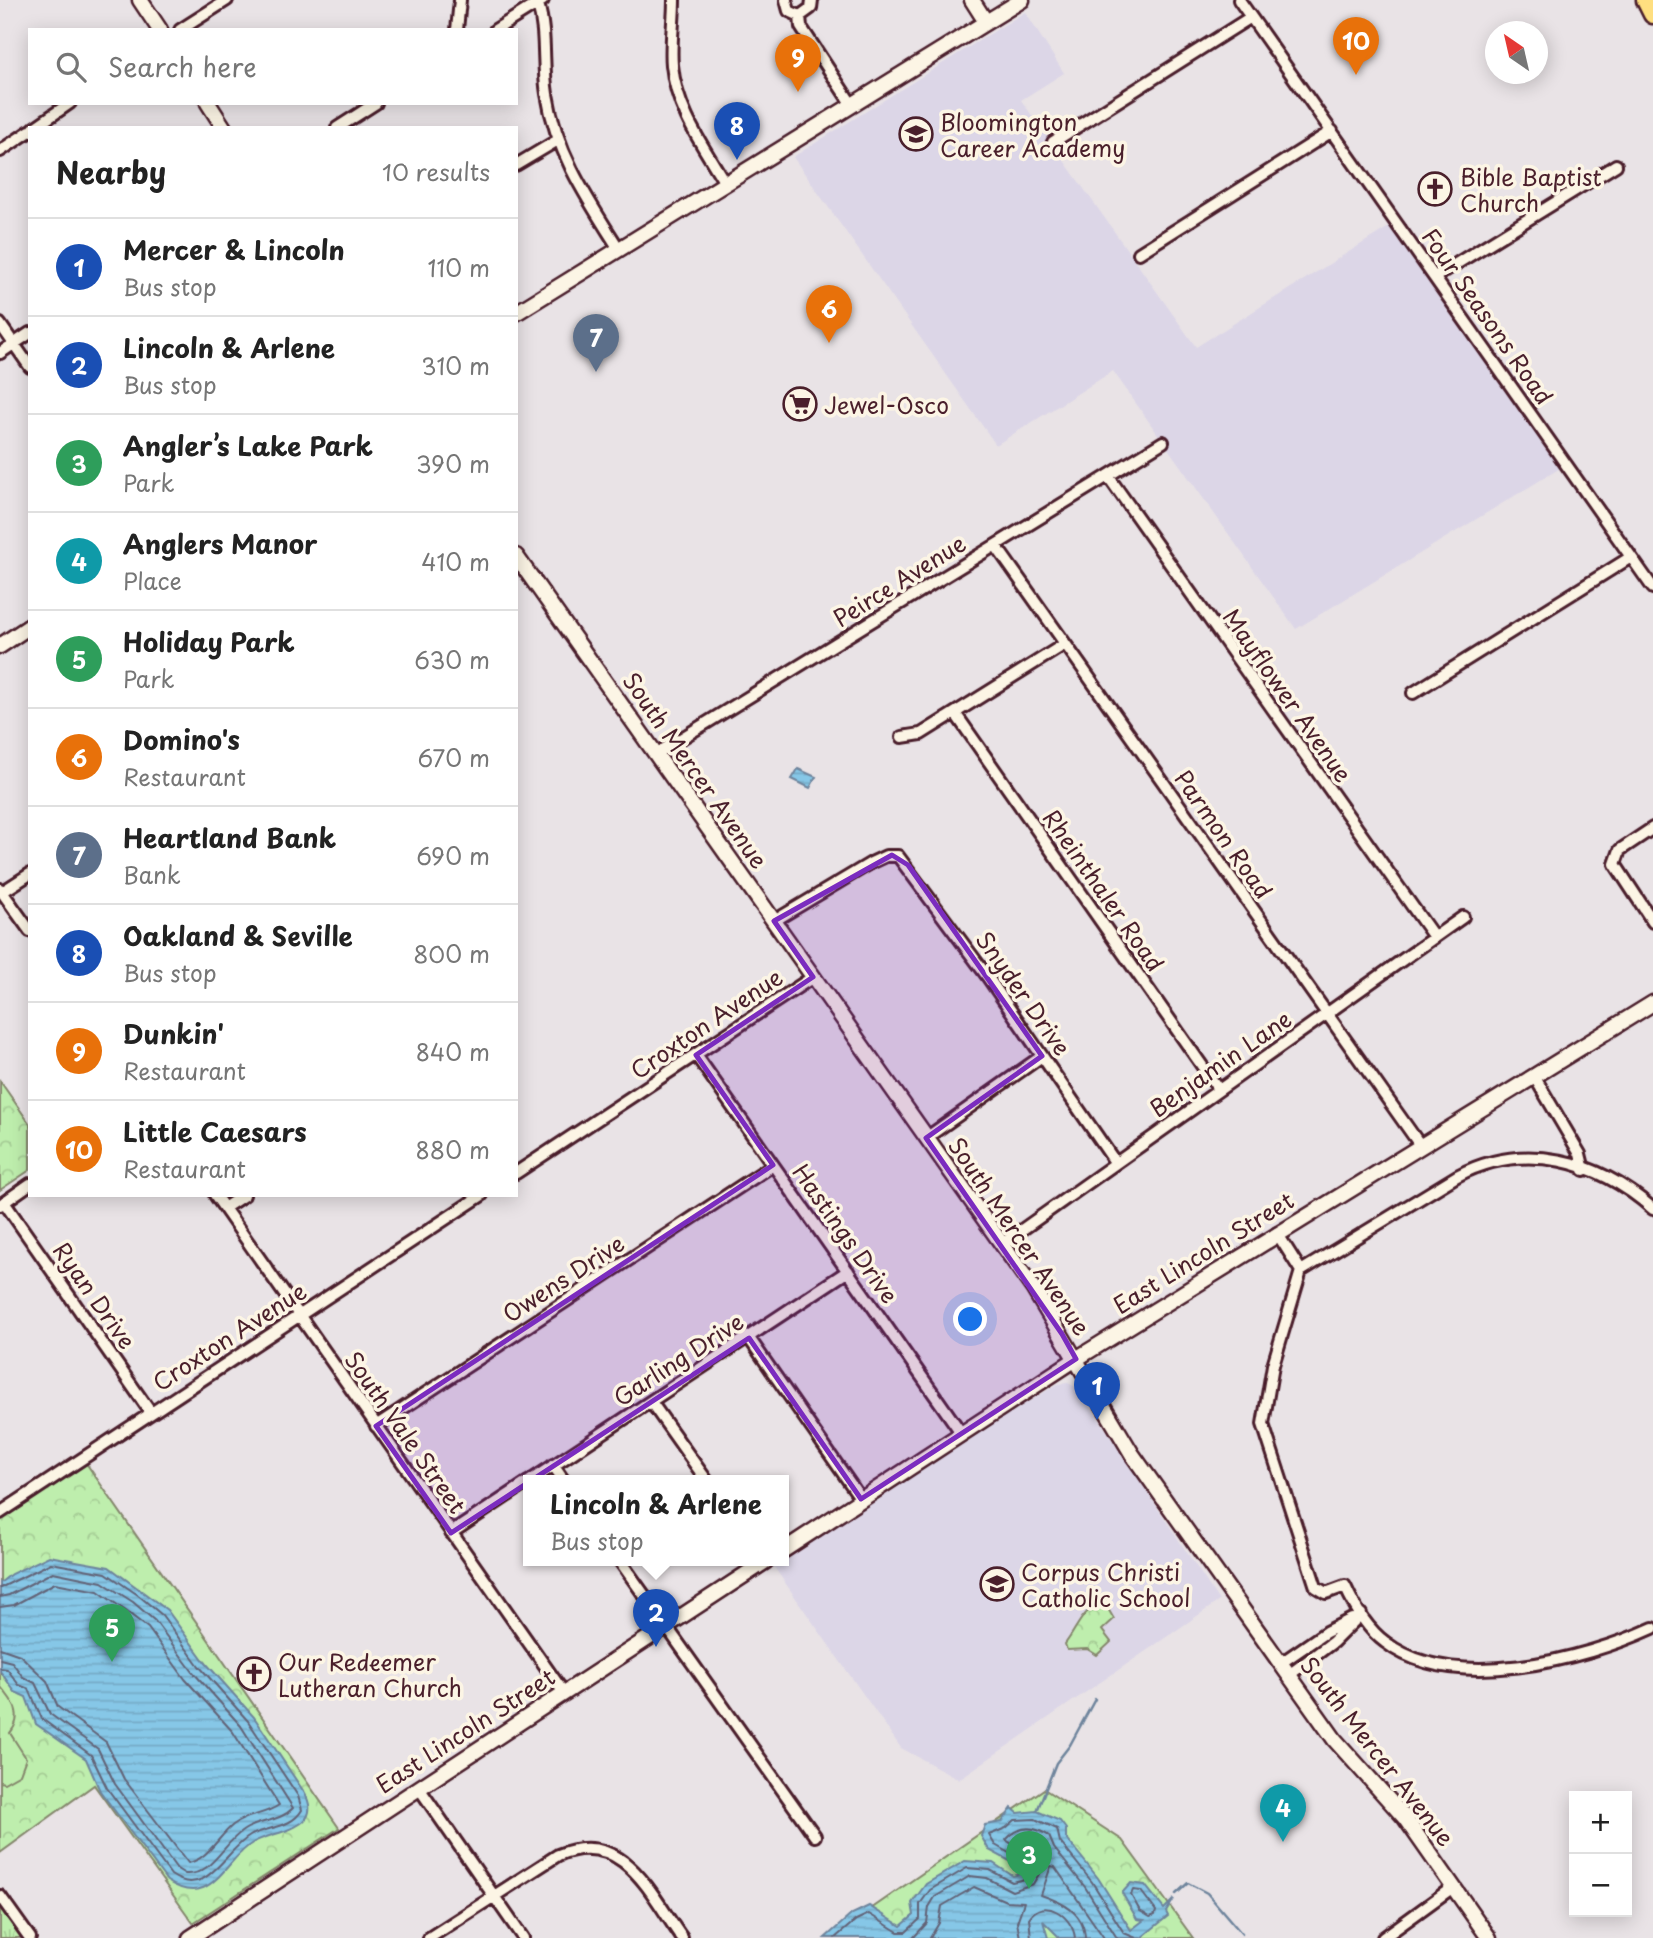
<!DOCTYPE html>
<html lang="en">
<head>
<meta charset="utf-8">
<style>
  :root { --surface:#fff; --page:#f2f2f2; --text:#222; --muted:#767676; --line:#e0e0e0; --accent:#db2777 }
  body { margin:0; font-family:"Playpen Sans",sans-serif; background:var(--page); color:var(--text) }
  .controls { position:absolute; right:21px; bottom:21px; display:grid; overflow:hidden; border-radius:0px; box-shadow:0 4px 18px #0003 }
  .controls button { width:63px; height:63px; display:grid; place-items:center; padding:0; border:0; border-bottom:2px solid var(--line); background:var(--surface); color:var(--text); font:35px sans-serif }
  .compass { position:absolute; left:1485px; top:21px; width:63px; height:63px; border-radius:50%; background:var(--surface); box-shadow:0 4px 18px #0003; rotate:326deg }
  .you { position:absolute; left:971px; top:1320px; width:24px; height:24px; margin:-18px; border:5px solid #fff; border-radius:50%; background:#1a73e8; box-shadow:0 0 0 10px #1a73e833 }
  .badge { display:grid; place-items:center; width:46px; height:46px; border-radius:50%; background:var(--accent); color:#fff; font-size:23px; font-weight:700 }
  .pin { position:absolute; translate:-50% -58px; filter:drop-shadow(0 2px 4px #0008) }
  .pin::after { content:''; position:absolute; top:37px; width:24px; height:21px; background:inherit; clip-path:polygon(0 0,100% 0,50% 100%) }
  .popup { position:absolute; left:523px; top:1475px; width:266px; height:91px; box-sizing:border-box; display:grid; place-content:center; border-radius:0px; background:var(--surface); filter:drop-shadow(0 2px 5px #0005); font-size:23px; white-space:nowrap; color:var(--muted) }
  .popup b { font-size:26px; color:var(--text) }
  .popup::after { content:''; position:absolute; left:50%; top:100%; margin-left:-14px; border:14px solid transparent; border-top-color:var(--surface) }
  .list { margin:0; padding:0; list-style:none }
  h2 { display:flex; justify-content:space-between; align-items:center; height:91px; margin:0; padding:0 28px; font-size:30px }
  h2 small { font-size:23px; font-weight:400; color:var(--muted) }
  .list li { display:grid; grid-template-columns:46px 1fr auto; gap:21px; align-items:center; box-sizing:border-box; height:98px; padding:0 28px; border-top:2px solid var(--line) }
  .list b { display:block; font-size:26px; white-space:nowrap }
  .list p { margin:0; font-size:23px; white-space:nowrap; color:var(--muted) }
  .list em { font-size:23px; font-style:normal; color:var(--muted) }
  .icon { flex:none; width:38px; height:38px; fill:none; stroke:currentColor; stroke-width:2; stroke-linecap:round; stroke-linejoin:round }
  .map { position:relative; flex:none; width:1653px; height:1938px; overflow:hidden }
  .search { position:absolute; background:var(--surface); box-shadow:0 4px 18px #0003; left:28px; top:28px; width:490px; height:77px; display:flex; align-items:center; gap:18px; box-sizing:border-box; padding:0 24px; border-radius:0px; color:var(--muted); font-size:26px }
  .panel { position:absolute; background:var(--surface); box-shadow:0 4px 18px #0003; left:28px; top:126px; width:490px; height:1071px; border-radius:0px }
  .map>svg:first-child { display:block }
</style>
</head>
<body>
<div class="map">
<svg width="1653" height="1938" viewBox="0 0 1653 1938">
  <defs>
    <pattern id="grass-tufts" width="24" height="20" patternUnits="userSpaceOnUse" patternTransform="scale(1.75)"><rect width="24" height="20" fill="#beeead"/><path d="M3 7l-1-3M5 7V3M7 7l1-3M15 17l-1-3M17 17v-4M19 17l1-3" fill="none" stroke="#a5cc95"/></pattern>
    <pattern id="park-crowns" width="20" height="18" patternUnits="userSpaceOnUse" patternTransform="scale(1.75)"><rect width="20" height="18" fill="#beeead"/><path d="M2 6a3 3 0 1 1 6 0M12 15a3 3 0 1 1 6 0" fill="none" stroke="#a5cc95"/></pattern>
    <pattern id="water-rules" width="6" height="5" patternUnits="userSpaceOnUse" patternTransform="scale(1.75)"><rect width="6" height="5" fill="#86c7e7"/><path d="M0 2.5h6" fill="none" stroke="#75aac6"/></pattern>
  </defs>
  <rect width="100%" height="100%" fill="#e9e3e6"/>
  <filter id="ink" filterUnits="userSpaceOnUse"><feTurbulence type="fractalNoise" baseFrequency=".0143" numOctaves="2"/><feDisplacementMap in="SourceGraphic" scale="14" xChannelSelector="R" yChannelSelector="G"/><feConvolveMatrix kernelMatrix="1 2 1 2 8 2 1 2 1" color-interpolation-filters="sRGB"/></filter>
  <g filter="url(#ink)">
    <path fill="#dcd6e7" d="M 1025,12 L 1064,73 L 1021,100 L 1196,347 L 1392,225 L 1562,467 L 1296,629 L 1113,371 L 996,445 L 793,157 Z
      M 1068,1383 L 1079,1389 L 1219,1601 L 959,1779 L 901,1748 L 774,1567 L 996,1421 L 1058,1384 Z"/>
    <path fill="url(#grass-tufts)" stroke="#84866c" stroke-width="2" d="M 0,1907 L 23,1938 L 0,1938 Z"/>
    <path fill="url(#park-crowns)" stroke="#84866c" stroke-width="2" d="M 0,1081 L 30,1124 L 30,1170 L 0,1190 Z
      M 86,1463 L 339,1828 L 193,1923 L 94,1785 L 0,1853 L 0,1520 Z
      M 1104,1602 L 1114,1619 L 1102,1630 L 1111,1642 L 1097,1655 L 1087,1649 L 1067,1650 L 1065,1644 C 1079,1626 1080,1611 1104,1602 Z
      M 1044,1789 L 1122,1840 L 1193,1938 L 829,1938 Z"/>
    <path fill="#beeead" stroke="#84866c" stroke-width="2" d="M 0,1686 C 12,1700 25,1715 10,1733 L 26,1758 L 20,1774 L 4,1783 L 0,1782 Z"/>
    <path fill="url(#water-rules)" stroke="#6e849c" stroke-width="2" d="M 798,769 L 816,777 L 810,788 L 792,779 Z
      M 49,1556 L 109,1567 L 167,1610 L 205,1662 L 254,1717 L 304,1792 C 326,1830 275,1830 254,1842 C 224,1859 212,1911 167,1881 L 100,1791 L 86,1759 L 36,1724 L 26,1697 L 15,1692 L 0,1671 L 0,1583 L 11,1574 Z
      M 1012,1808 L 1018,1813 L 1037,1811 L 1060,1821 L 1066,1829 L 1066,1838 L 1098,1878 L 1131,1930 L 1144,1920 L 1137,1919 L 1122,1893 L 1131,1883 L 1145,1885 L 1164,1909 L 1174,1899 L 1166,1912 L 1168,1916 L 1141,1938 L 1060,1938 L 1043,1921 L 1048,1938 L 825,1938 L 852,1914 L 869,1906 L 901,1926 L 914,1915 L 912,1903 L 926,1884 L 965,1861 L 993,1863 L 1013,1876 L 1023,1873 L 1023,1868 L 989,1850 L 981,1836 L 985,1825 L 1002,1822 Z"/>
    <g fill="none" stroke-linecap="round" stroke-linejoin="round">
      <path stroke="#626276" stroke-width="2" d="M 0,1588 L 51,1563 L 106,1573 L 138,1595 L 162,1615 L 199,1666 L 248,1721 L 298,1796 L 302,1810 C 291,1829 267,1826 250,1836 C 224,1851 207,1900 171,1875 L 107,1788 L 91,1755 L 42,1719 L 29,1689 L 19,1685 L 7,1669 L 0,1668
        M 0,1597 L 9,1595 L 53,1572 L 102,1582 L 133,1602 L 155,1621 L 193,1672 L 241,1726 L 293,1808 C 280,1822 259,1820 244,1830 C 223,1843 212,1876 185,1874 L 177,1869 L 115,1784 L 98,1749 L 50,1714 L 35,1683 L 23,1677 L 12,1662 L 0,1659
        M 0,1607 L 14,1605 L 55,1583 L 98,1591 L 126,1611 L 148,1628 L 185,1679 L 233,1732 L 279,1805 C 265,1815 247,1814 233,1825 C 218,1837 207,1860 188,1863 L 124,1779 L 106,1742 L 58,1707 L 47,1681 L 20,1655 L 0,1648
        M 1133,1890 L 1141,1891 L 1156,1911 L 1155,1915 L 1150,1917 L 1140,1911 L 1131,1895 Z
        M 835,1938 L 856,1920 L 869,1914 L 898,1932 L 906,1932 L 920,1919 L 920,1904 L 930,1890 L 967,1868 L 990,1870 L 1012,1882 L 1026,1879 L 1030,1873 L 1028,1864 L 995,1845 L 989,1835 L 1006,1828 L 1015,1820 L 1035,1819 L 1057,1829 L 1060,1842 L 1092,1882 L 1124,1933 L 1136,1938
        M 913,1938 L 927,1923 L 929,1907 L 935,1897 L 970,1876 L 987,1878 L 1012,1891 L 1033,1884 L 1039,1874 L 1036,1860 L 1006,1840 C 1019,1825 1033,1825 1049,1836 L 1054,1848 L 1085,1887 L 1117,1938
        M 930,1938 L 939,1923 L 942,1906 L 974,1887 L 1006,1901 L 1024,1902 L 1017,1922 L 1020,1938
        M 1031,1938 L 1029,1918 C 1044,1895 1073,1917 1075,1938
        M 1085,1938 C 1084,1912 1062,1902 1041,1895 L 1051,1866 L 1055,1867 L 1104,1938"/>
      <path stroke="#6e849c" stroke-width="2.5" d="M 1037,1811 L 1056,1763 L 1070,1745 L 1095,1699
        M 1176,1894 L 1188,1883 L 1207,1893 L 1242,1934"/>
      <defs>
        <path id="minor" d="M 674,0 C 674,22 670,44 672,65 C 676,110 703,146 725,183
          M 786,0 L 789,11 L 800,16 L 811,8 L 812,0
          M 1239,0 L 1653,588
          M 538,4 C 547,34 542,63 547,94 C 556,153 588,200 619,249
          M 800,16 L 801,27 L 852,105
          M 180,30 L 227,0
          M 457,30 L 460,0
          M 495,30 L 543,0
          M 34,128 L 70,103
          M 337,128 L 376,103
          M 1053,142 L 1251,17
          M 0,151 L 30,131
          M 516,165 L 558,140
          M 1139,253 L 1332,131
          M 1435,277 L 1616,165
          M 0,324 L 30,367
          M 0,353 L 30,333
          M 1108,476 L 1434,937
          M 996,546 L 1420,1145
          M 1413,693 L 1631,557
          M 955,713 L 1219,1090
          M 902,737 L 921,734 L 1065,644
          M 656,754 L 1163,442
          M 1653,828 L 1620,850 L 1615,864 L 1653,922
          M 0,889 L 30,931
          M 2,892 L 30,874
          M 774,921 L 871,863 L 886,856 L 898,856 L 987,976 L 1115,1162
          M 696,1055 L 962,1434
          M 1534,1076 L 1580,1154 L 1584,1170
          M 926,1138 L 1042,1056
          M 516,1173 L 813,977
          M 215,1195 L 564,1693
          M 4,1202 L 151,1413
          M 0,1205 L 30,1184
          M 224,1208 L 244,1195
          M 1653,1209 C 1598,1160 1524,1140 1457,1176 L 1301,1271 L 1273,1365 L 1263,1424 L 1316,1587 L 1326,1593 L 1345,1586 C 1354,1606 1367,1629 1385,1642 C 1452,1694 1583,1660 1653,1628
          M 1277,1233 L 1301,1271
          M 1002,1244 L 1463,917
          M 749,1338 L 861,1499
          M 651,1402 L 707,1481
          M 376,1426 L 773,1165
          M 553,1465 L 564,1481
          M 530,1481 L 848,1271
          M 0,1513 L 482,1195
          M 451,1533 L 528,1482
          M 620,1561 L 815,1836
          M 1281,1663 L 1326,1632 L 1352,1619
          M 1289,1675 L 1333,1642 L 1361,1614
          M 419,1788 L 523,1938
          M 0,1896 L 30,1938
          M 429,1938 L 558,1855 C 623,1828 650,1893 682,1938
          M 1383,1938 L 1453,1887"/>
        <path id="secondary" d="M 140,0 L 160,30
          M 972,0 L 986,22
          M 208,103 L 224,128
          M 516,313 L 1022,0
          M 516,556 L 1033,1288 L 1132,1454 L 1335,1740 L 1405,1818 L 1489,1938
          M 0,646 L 30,626
          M 784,1550 L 1076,1359 L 1653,1003
          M 190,1938 L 766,1561"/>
        <path id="trunk" d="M 1646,0 L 1653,14"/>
      </defs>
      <use href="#minor" stroke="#4a1f2b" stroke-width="16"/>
      <use href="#secondary" stroke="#4a1f2b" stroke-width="19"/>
      <use href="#trunk" stroke="#4a1f2b" stroke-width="23"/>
      <use href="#minor" stroke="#fcf5e5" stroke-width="10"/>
      <use href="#secondary" stroke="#fcf5e5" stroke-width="14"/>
      <use href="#trunk" stroke="#ffdf80" stroke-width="18"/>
    </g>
  </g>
  <path fill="#7b2cbf" fill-opacity="0.2" stroke="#7b2cbf" stroke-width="5" stroke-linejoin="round" d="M 892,855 L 908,865 L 1042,1056 L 926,1138 L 1062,1334 L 1076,1359 L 861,1499 L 749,1338 L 451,1533 L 376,1426 L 773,1165 L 696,1055 L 813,977 L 774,921 Z"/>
  <defs>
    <symbol id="school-ring" viewBox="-11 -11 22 22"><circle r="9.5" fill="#fcf5e5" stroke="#4a1f2b" stroke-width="1.5"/><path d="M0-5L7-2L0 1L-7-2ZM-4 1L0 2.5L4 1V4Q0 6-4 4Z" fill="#4a1f2b"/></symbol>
    <symbol id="church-ring" viewBox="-11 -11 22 22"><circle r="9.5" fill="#fcf5e5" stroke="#4a1f2b" stroke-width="1.5"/><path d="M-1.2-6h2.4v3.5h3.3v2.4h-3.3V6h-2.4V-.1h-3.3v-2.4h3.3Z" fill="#4a1f2b"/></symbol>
    <symbol id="supermarket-ring" viewBox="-11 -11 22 22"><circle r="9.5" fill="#fcf5e5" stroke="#4a1f2b" stroke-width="1.5"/><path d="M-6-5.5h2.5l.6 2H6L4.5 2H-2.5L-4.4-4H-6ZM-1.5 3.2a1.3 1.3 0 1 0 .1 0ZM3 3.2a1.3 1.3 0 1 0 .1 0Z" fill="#4a1f2b"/></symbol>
  </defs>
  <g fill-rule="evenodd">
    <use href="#school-ring" x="897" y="115" width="38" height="38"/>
    <use href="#church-ring" x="1416" y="170" width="38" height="38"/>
    <use href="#supermarket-ring" x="781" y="385" width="38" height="38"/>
    <use href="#school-ring" x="978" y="1565" width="38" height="38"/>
    <use href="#church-ring" x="235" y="1655" width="38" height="38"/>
  </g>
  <g text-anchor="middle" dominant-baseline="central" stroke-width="7" stroke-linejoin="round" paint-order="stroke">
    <g font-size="23" fill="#4a1f2b" stroke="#fcf5e5" text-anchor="start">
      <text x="940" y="121">Bloomington<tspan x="940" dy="26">Career Academy</tspan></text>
      <text x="1460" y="176">Bible Baptist<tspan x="1460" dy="26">Church</tspan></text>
      <text x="824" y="404">Jewel-Osco</text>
      <text x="1021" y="1571">Corpus Christi<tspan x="1021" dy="26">Catholic School</tspan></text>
      <text x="278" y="1661">Our Redeemer<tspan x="278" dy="26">Lutheran Church</tspan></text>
    </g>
    <g font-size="23" fill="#4a1f2b" stroke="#fcf5e5">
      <text transform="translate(1488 316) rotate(55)">Four Seasons Road</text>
      <text transform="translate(899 580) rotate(-32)">Peirce Avenue</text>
      <text transform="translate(1288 695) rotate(55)">Mayflower Avenue</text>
      <text transform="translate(696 770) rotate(55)">South Mercer Avenue</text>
      <text transform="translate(1224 834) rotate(55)">Parmon Road</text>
      <text transform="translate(1104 890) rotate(55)">Rheinthaler Road</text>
      <text transform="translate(1024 993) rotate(55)">Snyder Drive</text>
      <text transform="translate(706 1023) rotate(-34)">Croxton Avenue</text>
      <text transform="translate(1220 1063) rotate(-35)">Benjamin Lane</text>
      <text transform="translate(846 1233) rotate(55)">Hastings Drive</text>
      <text transform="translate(1020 1236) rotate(56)">South Mercer Avenue</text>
      <text transform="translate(1203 1252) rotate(-32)">East Lincoln Street</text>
      <text transform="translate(563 1278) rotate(-33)">Owens Drive</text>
      <text transform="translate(95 1295) rotate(55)">Ryan Drive</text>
      <text transform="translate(229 1336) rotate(-33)">Croxton Avenue</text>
      <text transform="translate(678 1359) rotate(-33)">Garling Drive</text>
      <text transform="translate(406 1432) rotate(55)">South Vale Street</text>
      <text transform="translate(465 1730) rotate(-33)">East Lincoln Street</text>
      <text transform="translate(1378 1751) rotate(52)">South Mercer Avenue</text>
    </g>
  </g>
</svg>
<div class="controls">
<button>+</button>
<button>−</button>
</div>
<svg class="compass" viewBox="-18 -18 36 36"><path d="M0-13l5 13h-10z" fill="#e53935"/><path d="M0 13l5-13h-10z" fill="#767676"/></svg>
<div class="you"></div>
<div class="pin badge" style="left:1097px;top:1420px;background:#1a4fb4">1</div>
<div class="pin badge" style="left:656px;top:1647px;background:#1a4fb4">2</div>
<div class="popup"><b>Lincoln &amp; Arlene</b>Bus stop</div>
<div class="pin badge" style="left:1029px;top:1889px;background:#2e9e5b">3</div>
<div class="pin badge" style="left:1283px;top:1842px;background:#0f9aa8">4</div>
<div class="pin badge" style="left:112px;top:1662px;background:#2e9e5b">5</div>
<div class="pin badge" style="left:829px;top:343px;background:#e8710a">6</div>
<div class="pin badge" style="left:596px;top:372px;background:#5c6f8a">7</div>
<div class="pin badge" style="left:737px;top:160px;background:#1a4fb4">8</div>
<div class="pin badge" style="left:798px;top:92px;background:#e8710a">9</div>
<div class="pin badge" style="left:1356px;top:75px;background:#e8710a">10</div>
<div class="search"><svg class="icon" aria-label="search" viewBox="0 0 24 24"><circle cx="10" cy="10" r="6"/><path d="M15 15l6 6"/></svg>Search here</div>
<section class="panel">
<h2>Nearby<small>10 results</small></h2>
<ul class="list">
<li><span class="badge" style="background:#1a4fb4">1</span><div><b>Mercer &amp; Lincoln</b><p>Bus stop</p></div><em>110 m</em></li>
<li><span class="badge" style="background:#1a4fb4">2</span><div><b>Lincoln &amp; Arlene</b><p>Bus stop</p></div><em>310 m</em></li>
<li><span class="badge" style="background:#2e9e5b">3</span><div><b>Angler’s Lake Park</b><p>Park</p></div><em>390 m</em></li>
<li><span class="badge" style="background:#0f9aa8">4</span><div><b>Anglers Manor</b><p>Place</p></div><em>410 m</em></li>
<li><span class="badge" style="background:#2e9e5b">5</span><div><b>Holiday Park</b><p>Park</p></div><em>630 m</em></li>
<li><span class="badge" style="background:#e8710a">6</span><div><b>Domino's</b><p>Restaurant</p></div><em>670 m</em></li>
<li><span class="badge" style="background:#5c6f8a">7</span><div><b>Heartland Bank</b><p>Bank</p></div><em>690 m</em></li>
<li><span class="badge" style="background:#1a4fb4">8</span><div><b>Oakland &amp; Seville</b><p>Bus stop</p></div><em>800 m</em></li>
<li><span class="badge" style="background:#e8710a">9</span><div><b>Dunkin'</b><p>Restaurant</p></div><em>840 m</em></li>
<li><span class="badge" style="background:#e8710a">10</span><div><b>Little Caesars</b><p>Restaurant</p></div><em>880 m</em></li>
</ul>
</section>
</div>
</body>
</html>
